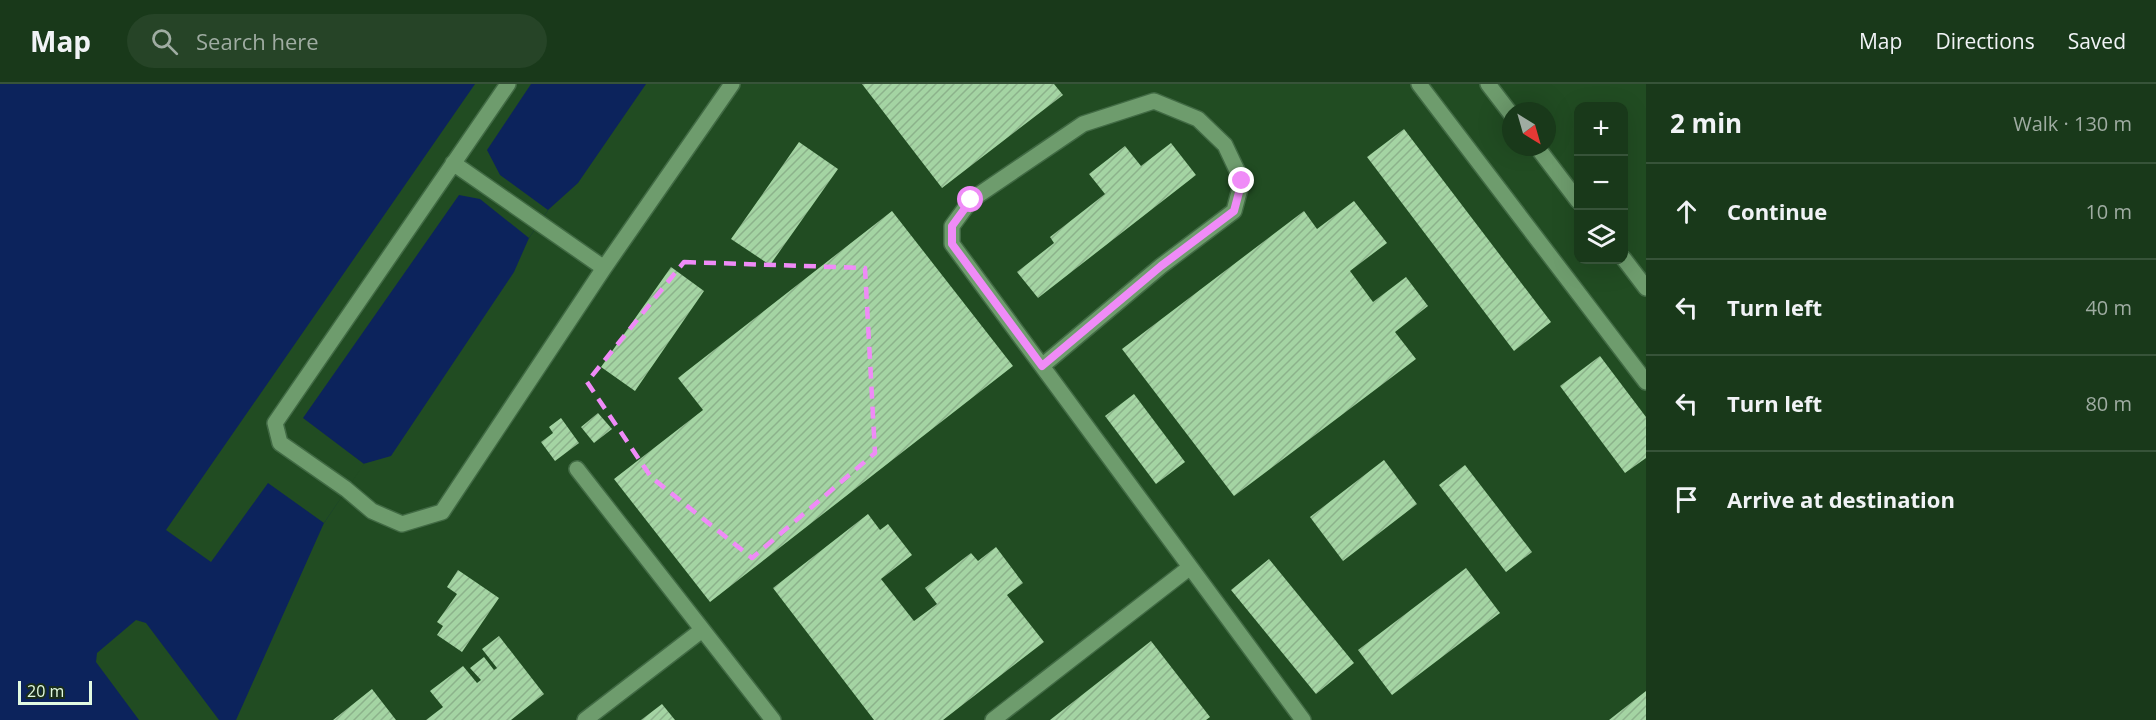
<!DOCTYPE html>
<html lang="en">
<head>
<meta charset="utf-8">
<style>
  :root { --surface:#19391a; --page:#264427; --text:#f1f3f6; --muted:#9faca2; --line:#375339 }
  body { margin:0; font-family:"Open Sans",sans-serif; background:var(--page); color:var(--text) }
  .controls { position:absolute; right:18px; top:18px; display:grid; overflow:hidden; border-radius:12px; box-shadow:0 6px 24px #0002 }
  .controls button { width:54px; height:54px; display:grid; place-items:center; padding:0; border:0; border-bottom:2px solid var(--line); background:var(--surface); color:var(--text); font:30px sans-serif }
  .compass { position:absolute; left:1502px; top:18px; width:54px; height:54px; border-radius:50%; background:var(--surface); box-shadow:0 6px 24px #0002; rotate:143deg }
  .scale { position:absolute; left:18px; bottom:15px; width:74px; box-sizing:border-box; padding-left:6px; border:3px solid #e2fae1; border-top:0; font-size:16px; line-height:21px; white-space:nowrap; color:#e2fae1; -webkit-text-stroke:4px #1a2d1a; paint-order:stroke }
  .stop { position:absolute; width:18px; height:18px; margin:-14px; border:4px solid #ef8bf7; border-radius:50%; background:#fff }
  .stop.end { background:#ef8bf7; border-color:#fff; box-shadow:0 2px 6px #0008 }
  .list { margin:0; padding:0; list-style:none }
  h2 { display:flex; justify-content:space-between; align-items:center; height:78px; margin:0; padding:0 24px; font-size:26px }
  h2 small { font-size:20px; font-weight:400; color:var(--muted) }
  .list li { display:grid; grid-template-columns:39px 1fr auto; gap:18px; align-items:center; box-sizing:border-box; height:96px; padding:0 24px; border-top:2px solid var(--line) }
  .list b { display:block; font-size:22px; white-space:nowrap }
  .list em { font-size:20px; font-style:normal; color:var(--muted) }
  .icon { flex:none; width:33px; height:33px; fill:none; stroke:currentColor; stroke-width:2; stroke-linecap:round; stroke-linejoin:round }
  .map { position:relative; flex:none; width:1646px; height:636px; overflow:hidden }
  header { display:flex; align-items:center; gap:36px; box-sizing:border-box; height:84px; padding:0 30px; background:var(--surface); border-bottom:2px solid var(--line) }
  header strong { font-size:28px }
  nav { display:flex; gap:33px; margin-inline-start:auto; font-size:21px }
  .search { width:420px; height:54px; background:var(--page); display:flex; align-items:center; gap:15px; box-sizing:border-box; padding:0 21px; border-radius:33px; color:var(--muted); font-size:22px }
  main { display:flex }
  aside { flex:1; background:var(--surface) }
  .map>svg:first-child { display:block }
</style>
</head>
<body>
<header>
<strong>Map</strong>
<div class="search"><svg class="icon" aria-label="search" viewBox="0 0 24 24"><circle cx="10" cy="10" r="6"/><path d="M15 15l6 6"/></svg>Search here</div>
<nav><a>Map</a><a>Directions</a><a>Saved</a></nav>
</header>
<main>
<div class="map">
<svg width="1646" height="636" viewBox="0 0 1646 636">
  <defs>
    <pattern id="building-hatch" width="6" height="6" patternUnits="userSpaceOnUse" patternTransform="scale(1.5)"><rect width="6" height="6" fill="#a4d4a3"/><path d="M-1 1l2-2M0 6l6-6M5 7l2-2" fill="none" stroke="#8cb28b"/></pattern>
  </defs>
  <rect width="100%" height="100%" fill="#214c22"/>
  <path fill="#0c235c" d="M 0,0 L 646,0 L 578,99 L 548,126 L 529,154 L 514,188 L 391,372 L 363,380 L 324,439 L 236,636 L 0,636 Z"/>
  <path fill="#214c22" d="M 475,0 L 531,0 L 487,66 L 500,91 L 548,126 L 529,154 L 480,115 L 459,111 L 303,334 L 364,380 L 324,439 L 268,399 L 211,478 L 166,446 Z
    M 136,536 L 146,539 L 219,636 L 139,636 L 96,578 L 97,569 Z"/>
  <path fill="url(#building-hatch)" d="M 862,0 L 1054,0 L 1063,11 L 942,104 Z
    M 1404,45 L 1551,238 L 1514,267 L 1367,73 Z
    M 799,58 L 838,85 L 770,181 L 731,155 Z
    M 1171,59 L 1196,91 L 1038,214 L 1017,188 L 1054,159 L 1050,153 L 1105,110 L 1089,90 L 1125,62 L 1141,82 Z
    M 1354,117 L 1387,159 L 1350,187 L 1373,218 L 1406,193 L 1428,222 L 1395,248 L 1416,275 L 1234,412 L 1122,265 L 1304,127 L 1317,145 Z
    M 892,127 L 1013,282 L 710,518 L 614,395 L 703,326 L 678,294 Z
    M 671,183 L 704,207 L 635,307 L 601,283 Z
    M 1600,272 L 1646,333 L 1646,374 L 1625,389 L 1560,302 Z
    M 1134,310 L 1185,378 L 1156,400 L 1105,332 Z
    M 598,329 L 612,345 L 594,359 L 581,343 Z
    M 561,334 L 579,359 L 555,377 L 541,358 L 553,349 L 549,343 Z
    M 1384,376 L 1417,420 L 1343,477 L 1310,433 Z
    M 1465,381 L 1532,468 L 1506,488 L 1439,401 Z
    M 868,430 L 880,446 L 888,440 L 912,471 L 881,495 L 914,537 L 937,520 L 925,504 L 971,469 L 978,477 L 996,463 L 1023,499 L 1007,511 L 1044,558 L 943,636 L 874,636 L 773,504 Z
    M 1269,475 L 1354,579 L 1316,610 L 1231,506 Z
    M 1466,484 L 1500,529 L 1392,611 L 1358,566 Z
    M 458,486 L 499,514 L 462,568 L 437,551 L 443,542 L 437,538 L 457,510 L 447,503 Z
    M 499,552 L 544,610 L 511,636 L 426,636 L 443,623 L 430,607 L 463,582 L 477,599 L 481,596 L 470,584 L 484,573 L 494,586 L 497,584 L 482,565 Z
    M 1151,557 L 1210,633 L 1206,636 L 1050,636 Z
    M 372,605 L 396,636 L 333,636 Z
    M 1646,607 L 1646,636 L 1609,636 Z
    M 662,620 L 675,636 L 641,636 Z"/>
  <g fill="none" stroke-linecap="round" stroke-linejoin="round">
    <defs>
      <path id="minor" d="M 508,0 L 275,339 L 280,359 L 346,405 L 372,427 L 402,440 L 442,428 L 604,184 L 732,0
        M 1419,0 L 1646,298
        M 1488,0 L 1511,30
        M 1537,63 L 1578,117
        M 453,79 L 604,184
        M 1624,175 L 1646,204
        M 1042,282 L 1161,182 L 1234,127 L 1242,97 L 1225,61 L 1198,35 L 1154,17 L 1083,40 L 971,116 L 952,142 L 952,160 L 1303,636
        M 577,385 L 773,636
        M 585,636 L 702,546
        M 993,636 L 1189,484"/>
    </defs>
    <use href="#minor" stroke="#416a44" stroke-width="18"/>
    <use href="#minor" stroke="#6e9c6d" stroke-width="15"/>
  </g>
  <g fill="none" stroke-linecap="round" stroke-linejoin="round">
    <path stroke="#ef8bf7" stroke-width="8" d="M 971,116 L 952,142 L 952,160 L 1042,282 L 1161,182 L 1234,127 L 1242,97"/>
  </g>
  <path fill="none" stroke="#ef8bf7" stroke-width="4.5" stroke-dasharray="12 8" stroke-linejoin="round" d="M 684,178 L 865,184 L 875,369 L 752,474 L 651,393 L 587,298 Z"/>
</svg>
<div class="controls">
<button>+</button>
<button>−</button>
<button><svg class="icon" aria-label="layers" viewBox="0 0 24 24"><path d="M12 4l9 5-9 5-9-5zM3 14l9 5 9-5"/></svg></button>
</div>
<svg class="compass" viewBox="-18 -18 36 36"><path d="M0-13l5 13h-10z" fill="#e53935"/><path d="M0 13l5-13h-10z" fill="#9faca2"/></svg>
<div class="scale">20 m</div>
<div class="stop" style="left:971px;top:116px"></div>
<div class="stop end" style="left:1242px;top:97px"></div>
</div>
<aside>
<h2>2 min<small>Walk · 130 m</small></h2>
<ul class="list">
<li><svg class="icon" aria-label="ahead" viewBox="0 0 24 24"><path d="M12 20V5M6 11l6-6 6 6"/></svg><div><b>Continue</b></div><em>10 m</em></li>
<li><svg class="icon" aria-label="left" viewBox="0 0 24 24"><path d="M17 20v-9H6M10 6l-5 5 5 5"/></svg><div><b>Turn left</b></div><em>40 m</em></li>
<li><svg class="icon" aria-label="left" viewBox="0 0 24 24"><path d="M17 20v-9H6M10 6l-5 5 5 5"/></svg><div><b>Turn left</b></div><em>80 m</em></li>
<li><svg class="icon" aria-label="arrive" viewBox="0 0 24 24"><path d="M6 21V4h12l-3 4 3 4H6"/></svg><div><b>Arrive at destination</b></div></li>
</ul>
</aside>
</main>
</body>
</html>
